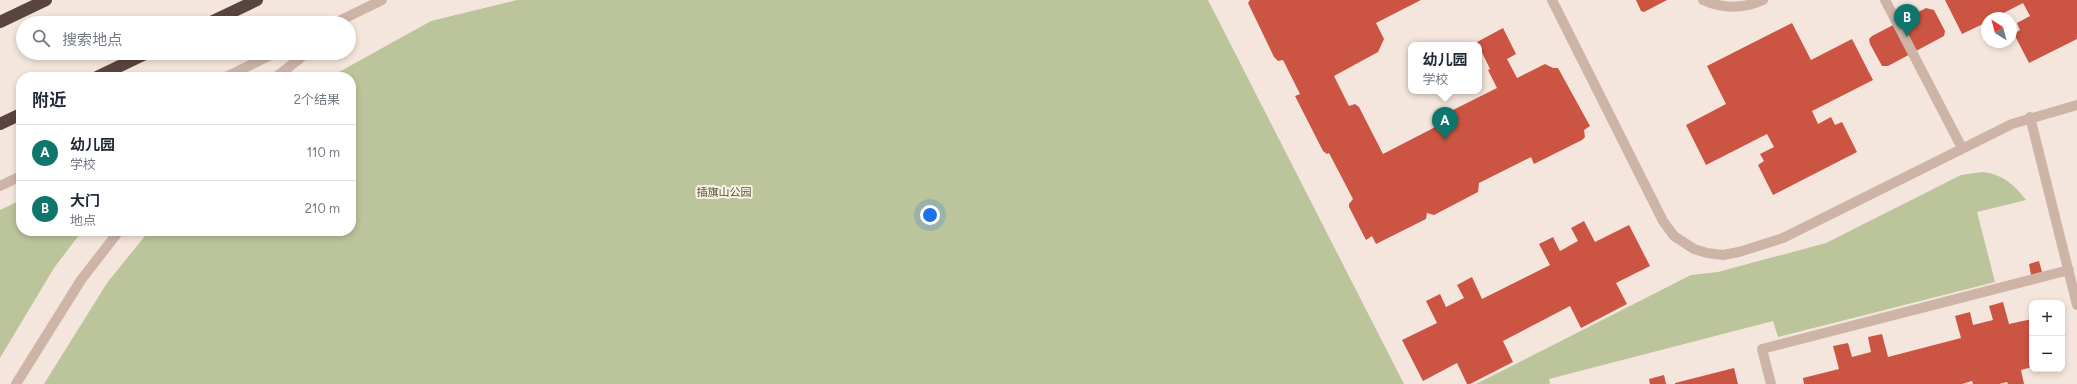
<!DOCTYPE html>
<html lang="zh">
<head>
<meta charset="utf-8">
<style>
  :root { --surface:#fff; --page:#f2f2f3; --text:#1f2937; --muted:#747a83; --line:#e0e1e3; --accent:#0f766e }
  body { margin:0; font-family:Figtree,"Noto Sans SC",sans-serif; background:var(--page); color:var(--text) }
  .controls { position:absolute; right:12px; bottom:12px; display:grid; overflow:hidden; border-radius:8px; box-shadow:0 2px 6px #0003 }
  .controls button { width:36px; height:36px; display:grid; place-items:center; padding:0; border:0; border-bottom:1px solid var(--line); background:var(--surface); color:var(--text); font:20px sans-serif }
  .compass { position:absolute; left:1981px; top:12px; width:36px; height:36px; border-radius:50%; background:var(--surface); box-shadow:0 2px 6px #0003; rotate:324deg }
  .you { position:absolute; left:930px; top:215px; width:14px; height:14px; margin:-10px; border:3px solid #fff; border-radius:50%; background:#1a73e8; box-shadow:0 0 0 6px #1a73e833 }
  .badge { display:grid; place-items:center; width:26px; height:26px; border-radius:50%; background:var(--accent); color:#fff; font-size:13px; font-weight:700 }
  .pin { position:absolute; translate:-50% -33px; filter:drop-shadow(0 1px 2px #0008) }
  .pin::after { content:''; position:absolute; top:21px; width:14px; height:12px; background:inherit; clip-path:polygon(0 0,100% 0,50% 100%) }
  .popup { position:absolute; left:1408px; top:42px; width:74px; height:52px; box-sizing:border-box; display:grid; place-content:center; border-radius:8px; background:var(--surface); filter:drop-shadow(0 1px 3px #0005); font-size:13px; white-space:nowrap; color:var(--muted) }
  .popup b { font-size:15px; color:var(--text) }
  .popup::after { content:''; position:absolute; left:50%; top:100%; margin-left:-8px; border:8px solid transparent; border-top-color:var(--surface) }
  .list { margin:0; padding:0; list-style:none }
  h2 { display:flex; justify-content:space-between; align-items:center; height:52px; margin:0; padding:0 16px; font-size:17px }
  h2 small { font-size:13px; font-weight:400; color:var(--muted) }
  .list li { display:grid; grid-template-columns:26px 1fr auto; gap:12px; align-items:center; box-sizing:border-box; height:56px; padding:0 16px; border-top:1px solid var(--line) }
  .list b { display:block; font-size:15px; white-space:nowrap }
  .list p { margin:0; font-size:13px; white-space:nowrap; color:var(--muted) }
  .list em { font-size:13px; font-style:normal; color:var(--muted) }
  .icon { flex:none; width:22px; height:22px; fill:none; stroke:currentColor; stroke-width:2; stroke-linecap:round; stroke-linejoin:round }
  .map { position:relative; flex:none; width:2077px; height:384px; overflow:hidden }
  .search { position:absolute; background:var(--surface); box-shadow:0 2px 6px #0003; left:16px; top:16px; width:340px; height:44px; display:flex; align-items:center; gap:10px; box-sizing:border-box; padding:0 14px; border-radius:22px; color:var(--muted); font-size:15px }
  .panel { position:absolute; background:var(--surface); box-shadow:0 2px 6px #0003; left:16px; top:72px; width:340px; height:164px; border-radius:16px }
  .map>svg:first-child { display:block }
</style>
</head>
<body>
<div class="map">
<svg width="2077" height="384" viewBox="0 0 2077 384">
  <rect width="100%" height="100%" fill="#f4e6dc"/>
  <path fill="#bbc49b" d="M 517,0 L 1208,0 L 1404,384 L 44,384 L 107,283 L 149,231 L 351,231 L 351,77 L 330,77 L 431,21 Z
    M 1982,172 C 2002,174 2014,184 2026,200 L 1977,212 L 1995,282 L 1778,337 L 1773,321 L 1549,379 L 1550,384 L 1476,384 L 1691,275 L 1718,272 L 1826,243 L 1961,175 Z
    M 21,200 L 21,231 L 82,231 L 54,268 L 0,358 L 0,210 Z"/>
  <path fill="#cc5442" d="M 1421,0 L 1376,23 L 1384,39 L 1378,52 L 1334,76 L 1349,106 L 1355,104 L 1359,107 L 1383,154 L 1447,121 L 1446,115 L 1449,112 L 1497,88 L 1488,70 L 1490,69 L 1477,42 L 1503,28 L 1516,54 L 1507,59 L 1517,78 L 1545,64 L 1553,68 L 1558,68 L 1590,126 L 1584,130 L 1585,137 L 1582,140 L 1534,164 L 1531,157 L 1479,183 L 1478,192 L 1434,215 L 1427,213 L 1426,219 L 1376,244 L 1372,236 L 1366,240 L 1349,207 L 1349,204 L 1353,199 L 1329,153 L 1327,154 L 1323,151 L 1295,96 L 1300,94 L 1283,60 L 1278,61 L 1274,57 L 1248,3 L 1250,0 Z
    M 1636,0 L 1667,0 L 1644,12 L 1641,11 Z
    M 1945,0 L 2077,0 L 2077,39 L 2029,63 L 2014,34 L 2020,30 L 2017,23 L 2030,16 L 2023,3 L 1994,18 L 1987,18 L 1987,22 L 1962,34 Z
    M 1926,8 L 1934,10 L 1945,31 L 1944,36 L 1888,66 L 1882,66 L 1870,44 L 1869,39 L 1872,36 Z
    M 1792,23 L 1811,60 L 1852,39 L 1873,80 L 1812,111 L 1818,124 L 1831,117 L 1835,125 L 1842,122 L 1857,152 L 1773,195 L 1758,165 L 1764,161 L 1760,154 L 1774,147 L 1767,134 L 1706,165 L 1686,125 L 1726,104 L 1707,66 Z
    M 1584,221 L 1595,242 L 1629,225 L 1650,266 L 1616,283 L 1627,304 L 1581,328 L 1570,306 L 1503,341 L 1513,362 L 1470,384 L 1467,384 L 1457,363 L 1423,381 L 1402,340 L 1437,323 L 1426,301 L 1440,294 L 1446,307 L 1464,298 L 1457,285 L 1472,277 L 1482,299 L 1550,265 L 1539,244 L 1553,237 L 1560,251 L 1578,241 L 1571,228 Z
    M 2039,261 L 2042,272 L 2031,275 L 2029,264 Z
    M 2003,302 L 2009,324 L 2032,319 L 2032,367 L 2021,370 L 2024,384 L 2008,384 L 2007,382 L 1999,384 L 1973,384 L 1972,381 L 1962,384 L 1804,384 L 1803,378 L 1839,369 L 1833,346 L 1848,343 L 1852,357 L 1871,352 L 1868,337 L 1882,334 L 1888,357 L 1961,338 L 1955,316 L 1970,312 L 1973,325 L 1993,320 L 1989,306 Z
    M 1734,368 L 1738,384 L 1675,384 L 1675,383 Z
    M 1664,375 L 1666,384 L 1650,384 L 1649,379 Z"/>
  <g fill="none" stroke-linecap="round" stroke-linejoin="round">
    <path stroke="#cdb4a7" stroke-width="10" d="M 1552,0 L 1663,221 L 1674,236 L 1694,249 L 1707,253 L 1723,255 L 1739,252 L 1783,238 L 2012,124 L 2077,105
      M 1703,0 C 1723,9 1743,9 1763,0
      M 1885,0 L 1962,148
      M 335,23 L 382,0
      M 226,77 L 275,53
      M 276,77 L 307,53
      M 2030,117 L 2077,305
      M 0,186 L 21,176
      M 16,384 L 81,280 L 119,231
      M 1771,384 L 1762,349 L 2069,270"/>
    <path stroke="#5a443f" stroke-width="12" d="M 0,22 L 46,0
      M 209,23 L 257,0
      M 97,77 L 147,53
      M 0,124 L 21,114"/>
  </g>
  <g text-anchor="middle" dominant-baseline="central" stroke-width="4" stroke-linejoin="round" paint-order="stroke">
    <g font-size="11" fill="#4d592b" stroke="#fbf1e9">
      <text x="724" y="192">插旗山公园</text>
    </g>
  </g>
</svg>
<div class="controls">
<button>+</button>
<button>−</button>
</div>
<svg class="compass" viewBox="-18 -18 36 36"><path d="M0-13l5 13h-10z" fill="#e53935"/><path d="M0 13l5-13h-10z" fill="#747a83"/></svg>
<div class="you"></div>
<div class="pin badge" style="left:1445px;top:140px">A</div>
<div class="popup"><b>幼儿园</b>学校</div>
<div class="pin badge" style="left:1907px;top:37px">B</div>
<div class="search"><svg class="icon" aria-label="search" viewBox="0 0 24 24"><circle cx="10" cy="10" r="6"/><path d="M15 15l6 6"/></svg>搜索地点</div>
<section class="panel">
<h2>附近<small>2个结果</small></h2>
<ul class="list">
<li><span class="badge">A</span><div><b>幼儿园</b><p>学校</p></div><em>110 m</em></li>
<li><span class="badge">B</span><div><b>大门</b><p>地点</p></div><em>210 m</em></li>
</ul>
</section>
</div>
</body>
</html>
